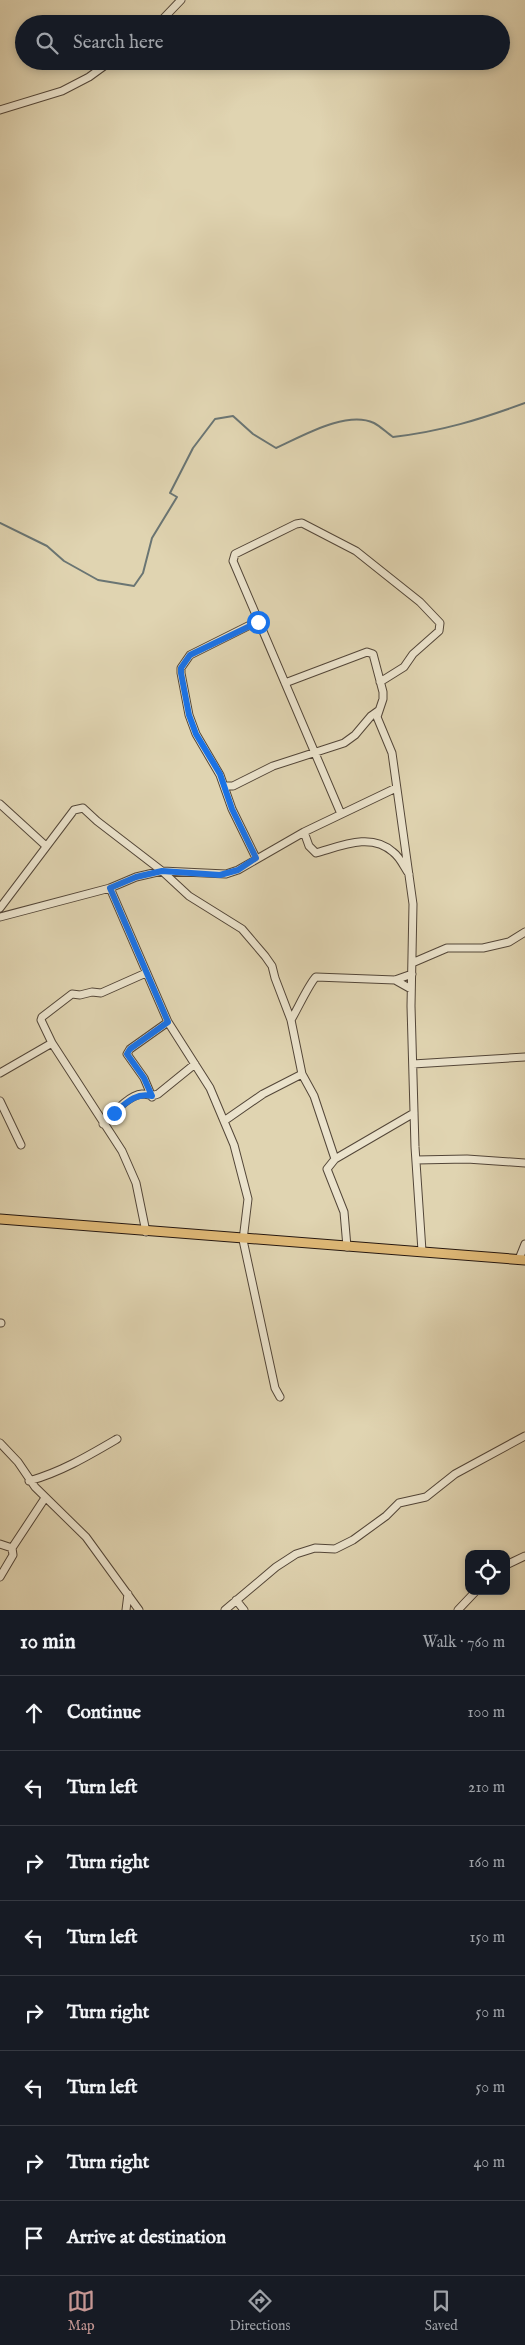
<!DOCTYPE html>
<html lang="en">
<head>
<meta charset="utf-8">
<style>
  :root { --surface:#171b24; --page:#20242c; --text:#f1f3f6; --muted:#9ea1a6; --line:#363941; --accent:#c59692 }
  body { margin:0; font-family:"IM FELL English",serif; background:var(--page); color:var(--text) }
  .controls { position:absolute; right:15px; bottom:15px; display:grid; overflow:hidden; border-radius:10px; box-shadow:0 2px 8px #0003 }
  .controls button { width:45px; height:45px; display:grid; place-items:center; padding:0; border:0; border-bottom:1px solid var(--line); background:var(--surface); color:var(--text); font:25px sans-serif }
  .stop { position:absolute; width:15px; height:15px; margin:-11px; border:4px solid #1a73e8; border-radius:50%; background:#fff }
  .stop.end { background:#1a73e8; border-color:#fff; box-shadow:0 1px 5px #0008 }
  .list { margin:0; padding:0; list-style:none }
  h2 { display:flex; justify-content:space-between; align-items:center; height:65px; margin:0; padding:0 20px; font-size:21px }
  h2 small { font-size:16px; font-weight:400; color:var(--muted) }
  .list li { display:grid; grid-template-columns:32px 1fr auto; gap:15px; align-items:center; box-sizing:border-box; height:75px; padding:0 20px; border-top:1px solid var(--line) }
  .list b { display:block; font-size:19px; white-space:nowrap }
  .list em { font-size:16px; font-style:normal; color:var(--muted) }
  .icon { flex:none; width:28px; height:28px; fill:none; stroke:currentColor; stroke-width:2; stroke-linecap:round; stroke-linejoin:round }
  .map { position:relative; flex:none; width:525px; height:1610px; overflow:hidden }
  .search { position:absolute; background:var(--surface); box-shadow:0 2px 8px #0003; left:15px; right:15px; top:15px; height:55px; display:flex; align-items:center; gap:12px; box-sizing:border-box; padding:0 18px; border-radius:28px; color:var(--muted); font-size:19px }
  .sheet { height:665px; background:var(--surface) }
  nav { display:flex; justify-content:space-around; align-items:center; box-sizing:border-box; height:70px; border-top:1px solid var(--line); background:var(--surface); font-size:14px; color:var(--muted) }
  nav a { display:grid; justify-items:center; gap:2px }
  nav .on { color:var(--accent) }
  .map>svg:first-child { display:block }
</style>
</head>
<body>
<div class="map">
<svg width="525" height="1610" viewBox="0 0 525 1610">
  <rect width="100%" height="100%" fill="#e0d4b1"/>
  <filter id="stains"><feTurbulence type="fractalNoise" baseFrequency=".004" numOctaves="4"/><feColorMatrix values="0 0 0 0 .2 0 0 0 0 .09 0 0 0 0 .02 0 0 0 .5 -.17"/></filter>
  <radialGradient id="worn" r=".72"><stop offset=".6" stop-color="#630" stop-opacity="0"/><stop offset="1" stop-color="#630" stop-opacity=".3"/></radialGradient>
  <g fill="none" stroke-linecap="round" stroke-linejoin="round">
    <path stroke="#6a7573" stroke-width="2" d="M 0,523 L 47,546 L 64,561 L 98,580 L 134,586 L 143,573 L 152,538 L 177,497 L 170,493 L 193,448 L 215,419 L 233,416 L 253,434 L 276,448 C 301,437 346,410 374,423 C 380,426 387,433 393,437 C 443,431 478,420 525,403"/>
    <defs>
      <path id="minor" d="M 158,24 L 181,0
        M 0,110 L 62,91 L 89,77 L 111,61
        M 285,683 L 367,652 L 373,654 L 383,692 L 383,699 L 377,717 L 392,753 L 413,904 L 411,1006 L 415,1147 L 422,1251
        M 226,786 L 233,786 L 273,766 L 344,743 L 355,735 L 371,716 L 378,711
        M 0,804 L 46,846
        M 341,814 L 233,561 L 235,554 L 296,524 L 302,523 L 356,551 L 420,602 L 440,623 L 439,631 L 413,654 L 404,667 L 380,682
        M 304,832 L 309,846 L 316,853 C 341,846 371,832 393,852 C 400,857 404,867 409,874
        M 256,858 L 232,809 L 220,775 L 196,734 L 189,715 L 181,673 L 181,668 L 190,655 L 258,621
        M 110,888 L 168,1022 L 210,1088 L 234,1145 L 248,1199 L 243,1240 L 275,1388 L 280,1397
        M 0,908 L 74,810 L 83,808 L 97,821 L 162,871 L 189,896 L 242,929 L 265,956 L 272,966 L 275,978 L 291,1020 L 302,1074 L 314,1096 L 335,1159
        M 0,917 L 110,888 L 136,877 L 162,871 L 226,874 L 238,870 L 304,832 L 396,788
        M 412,963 L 447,948 L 483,948 L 509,942 L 525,932
        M 146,973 L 101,993 L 92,992 L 80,995 L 72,994 L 42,1017 L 41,1020 L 52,1043 L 122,1151 L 136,1183 L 146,1232
        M 395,980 L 411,989
        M 291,1020 C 297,1010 310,982 316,977 L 395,980 L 412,974
        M 413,1064 L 525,1057
        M 0,1073 L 52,1043
        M 152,1097 L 144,1078 L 127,1054 L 130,1049 L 168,1022
        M 0,1101 L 21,1145
        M 224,1121 L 263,1094 L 302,1074
        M 103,1124 C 112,1115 128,1095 142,1094 C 149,1094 152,1097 158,1094 L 195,1064
        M 416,1160 L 467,1159 L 525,1163
        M 347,1247 L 344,1212 L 327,1169 L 335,1159 L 414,1113
        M 519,1259 L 525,1244
        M 0,1323 L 1,1323
        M 0,1443 L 18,1462 L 35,1487 L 86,1537 L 139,1610
        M 29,1481 C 61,1472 88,1456 117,1439
        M 0,1544 L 12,1548
        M 506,1565 L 525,1556
        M 0,1577 L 13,1555 L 12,1548 L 45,1498
        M 236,1600 L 244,1610
        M 126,1610 L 128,1594
        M 225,1610 L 276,1567 L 296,1554 L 315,1548 L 335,1549 L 353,1540 L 386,1516 L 399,1503 L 426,1497 L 455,1474 L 525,1436
        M 458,1610 L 476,1591"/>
      <path id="major" d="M 0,1219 L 525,1260"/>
    </defs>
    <use href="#minor" stroke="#534638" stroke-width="9"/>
    <use href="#major" stroke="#24160f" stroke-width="11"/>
    <use href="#minor" stroke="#ebe3cc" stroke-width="7"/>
    <use href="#major" stroke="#e0ba78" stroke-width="9"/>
  </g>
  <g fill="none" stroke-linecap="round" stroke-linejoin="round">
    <path stroke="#1a73e8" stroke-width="6" d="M 114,1113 C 126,1103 136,1092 152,1096 L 144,1078 L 127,1054 L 130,1049 L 168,1022 L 110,888 L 136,877 L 162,871 L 220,875 L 238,870 L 256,858 L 232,809 L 220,774 L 196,734 L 189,715 L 181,673 L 181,668 L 190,655 L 258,622"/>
  </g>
  <rect width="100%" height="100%" filter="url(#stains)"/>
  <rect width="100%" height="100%" fill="url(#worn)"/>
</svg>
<div class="controls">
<button><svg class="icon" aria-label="locate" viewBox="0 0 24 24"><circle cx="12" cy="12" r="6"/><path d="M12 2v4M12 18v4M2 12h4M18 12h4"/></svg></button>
</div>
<div class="stop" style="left:258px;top:622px"></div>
<div class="stop end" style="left:114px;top:1113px"></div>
<div class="search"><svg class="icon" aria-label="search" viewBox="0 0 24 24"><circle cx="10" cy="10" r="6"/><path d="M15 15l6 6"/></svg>Search here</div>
</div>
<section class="sheet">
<h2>10 min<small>Walk · 760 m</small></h2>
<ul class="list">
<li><svg class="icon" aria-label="ahead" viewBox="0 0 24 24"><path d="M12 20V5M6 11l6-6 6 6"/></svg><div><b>Continue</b></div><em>100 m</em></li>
<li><svg class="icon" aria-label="left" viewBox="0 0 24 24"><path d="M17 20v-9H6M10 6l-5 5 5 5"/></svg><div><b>Turn left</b></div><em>210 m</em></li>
<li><svg class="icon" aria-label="right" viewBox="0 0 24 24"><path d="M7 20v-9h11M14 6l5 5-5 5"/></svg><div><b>Turn right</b></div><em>160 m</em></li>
<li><svg class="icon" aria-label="left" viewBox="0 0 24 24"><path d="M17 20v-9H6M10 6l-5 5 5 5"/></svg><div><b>Turn left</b></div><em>150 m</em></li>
<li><svg class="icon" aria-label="right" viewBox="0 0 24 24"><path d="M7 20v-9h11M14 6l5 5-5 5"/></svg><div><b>Turn right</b></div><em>50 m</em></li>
<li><svg class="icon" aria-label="left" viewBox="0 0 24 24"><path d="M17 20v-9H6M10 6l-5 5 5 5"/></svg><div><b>Turn left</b></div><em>50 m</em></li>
<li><svg class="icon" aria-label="right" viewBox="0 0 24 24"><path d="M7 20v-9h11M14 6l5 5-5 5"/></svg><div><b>Turn right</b></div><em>40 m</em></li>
<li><svg class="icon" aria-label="arrive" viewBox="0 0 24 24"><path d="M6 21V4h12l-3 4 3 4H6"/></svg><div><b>Arrive at destination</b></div></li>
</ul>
</section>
<nav>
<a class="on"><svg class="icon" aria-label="map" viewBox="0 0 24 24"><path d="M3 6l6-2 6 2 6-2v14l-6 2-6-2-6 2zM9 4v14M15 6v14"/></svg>Map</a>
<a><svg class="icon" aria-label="directions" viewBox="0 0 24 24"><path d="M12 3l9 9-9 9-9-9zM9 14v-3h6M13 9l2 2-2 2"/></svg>Directions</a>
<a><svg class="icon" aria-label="saved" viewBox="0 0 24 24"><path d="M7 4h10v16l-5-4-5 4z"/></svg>Saved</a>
</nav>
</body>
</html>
